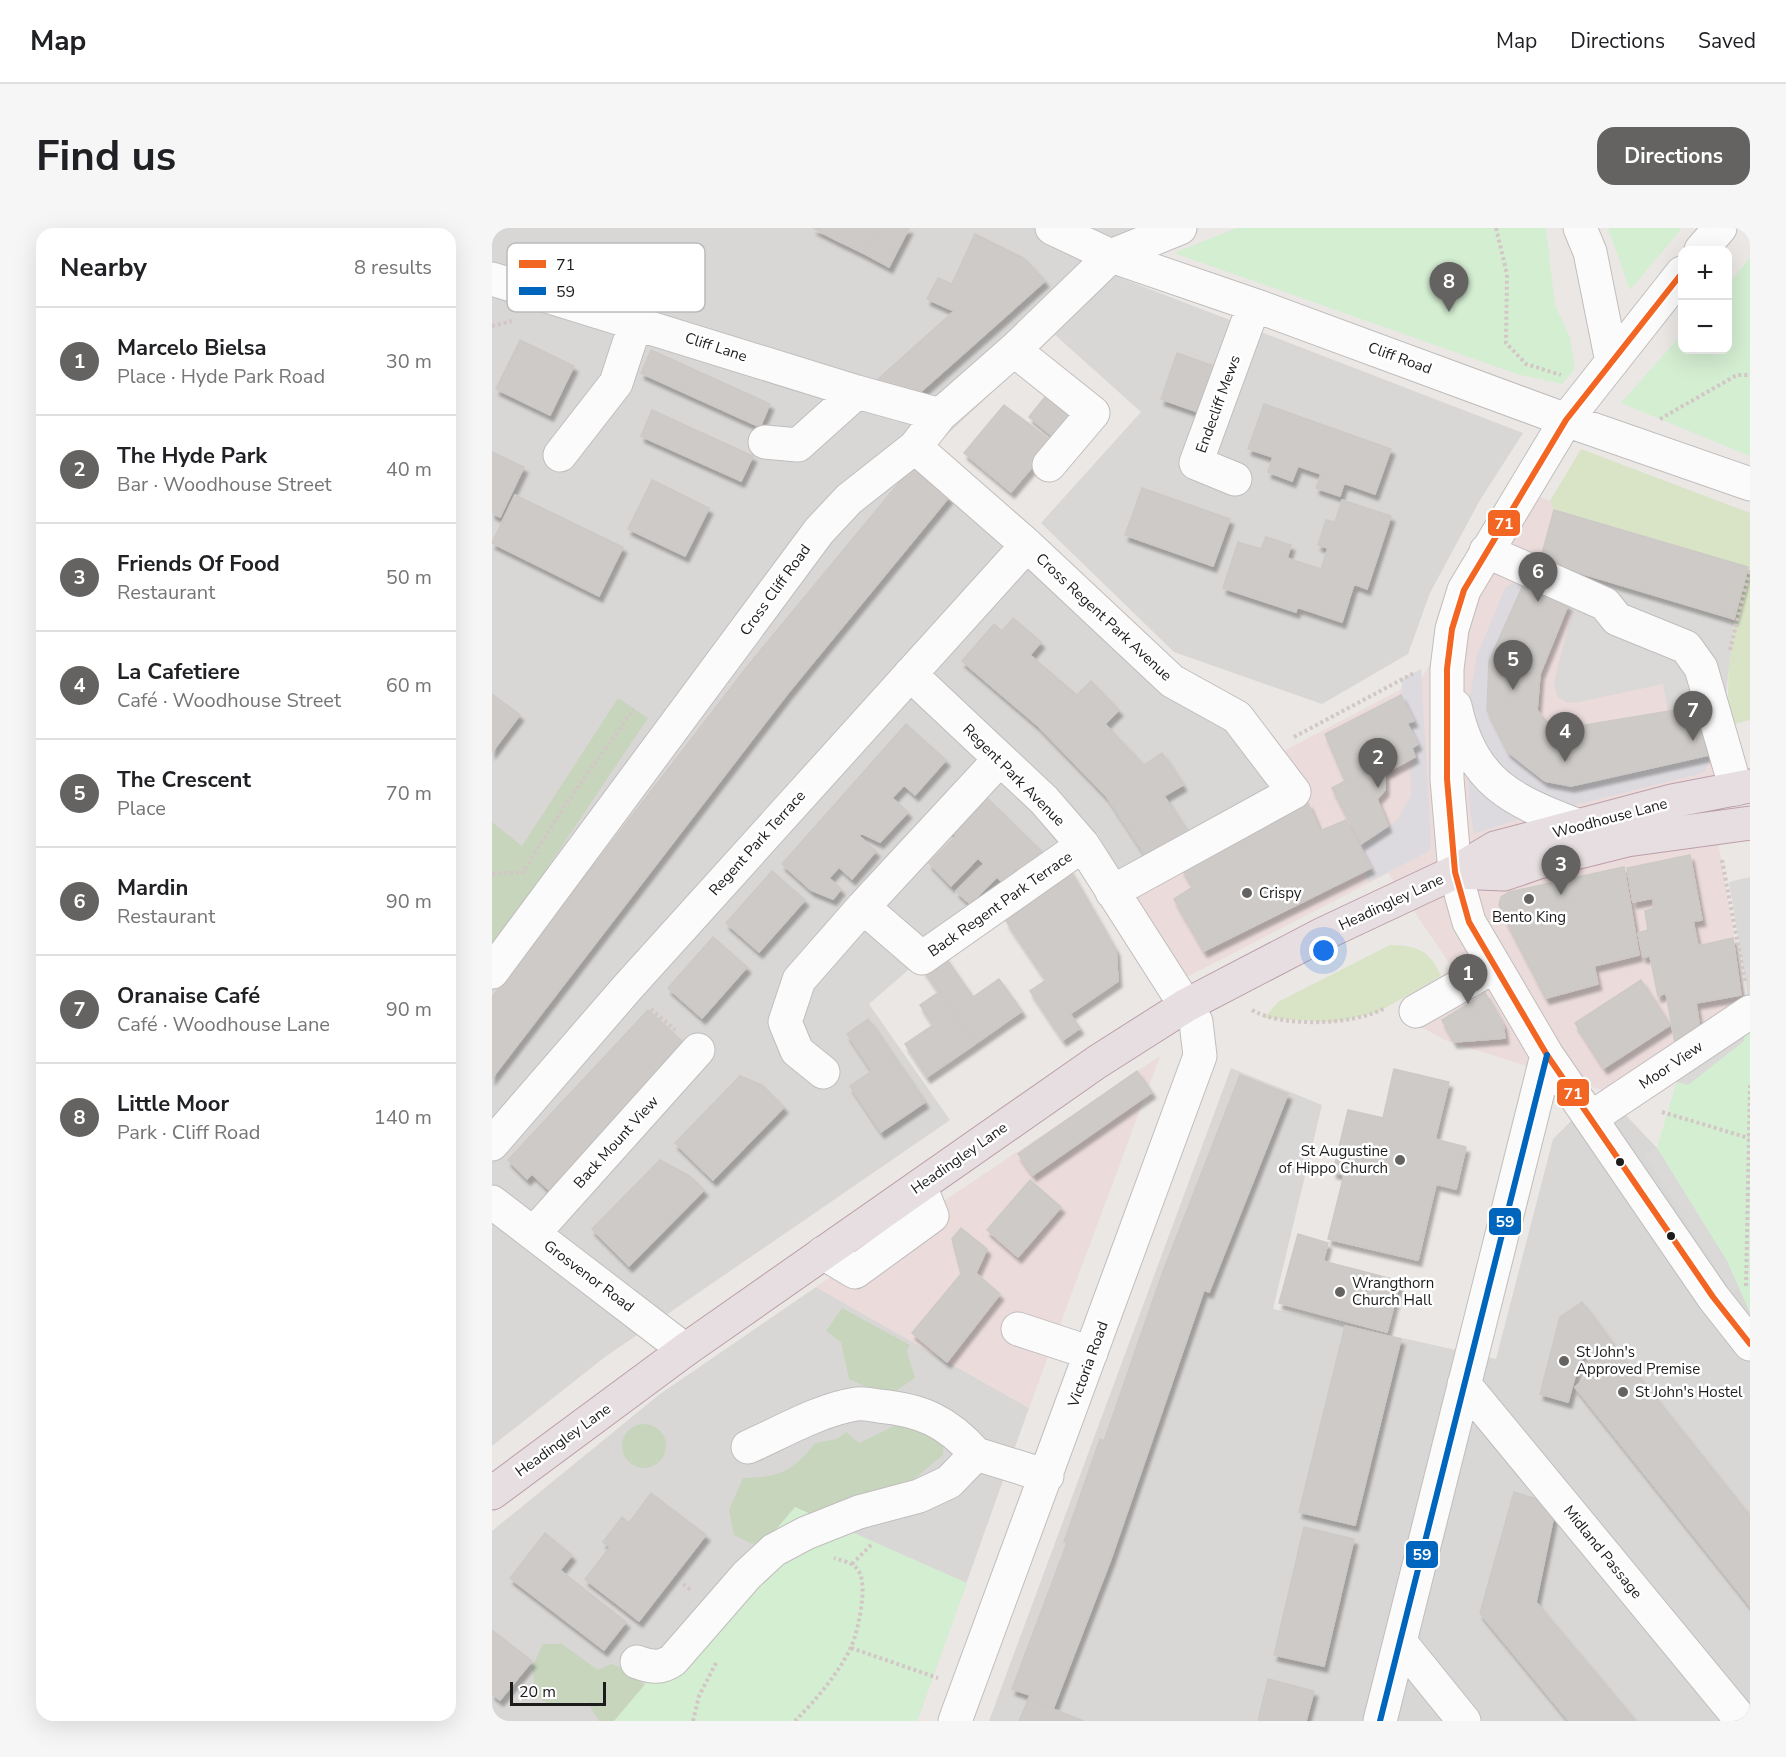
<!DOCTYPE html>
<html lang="en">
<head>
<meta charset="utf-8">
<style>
  :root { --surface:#fff; --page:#f6f6f6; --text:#202124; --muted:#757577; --line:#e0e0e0; --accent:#646362 }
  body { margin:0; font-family:"Nunito Sans",sans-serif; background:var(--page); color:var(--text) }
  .controls { position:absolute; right:18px; top:18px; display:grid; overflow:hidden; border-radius:12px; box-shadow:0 6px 24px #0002 }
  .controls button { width:54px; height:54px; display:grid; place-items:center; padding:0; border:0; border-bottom:2px solid var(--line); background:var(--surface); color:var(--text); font:30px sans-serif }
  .scale { position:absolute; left:18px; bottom:15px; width:96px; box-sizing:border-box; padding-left:6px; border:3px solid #1c1c1c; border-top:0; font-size:16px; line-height:21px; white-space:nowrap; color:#1c1c1c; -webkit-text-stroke:4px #fff; paint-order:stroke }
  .you { position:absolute; left:832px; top:723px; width:21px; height:21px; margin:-15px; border:4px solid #fff; border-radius:50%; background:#1a73e8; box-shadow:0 0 0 9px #1a73e833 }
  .badge { display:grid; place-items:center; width:39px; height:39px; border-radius:50%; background:var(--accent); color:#fff; font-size:20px; font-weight:700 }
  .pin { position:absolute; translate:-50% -50px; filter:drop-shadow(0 2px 3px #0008) }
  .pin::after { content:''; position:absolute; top:32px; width:21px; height:18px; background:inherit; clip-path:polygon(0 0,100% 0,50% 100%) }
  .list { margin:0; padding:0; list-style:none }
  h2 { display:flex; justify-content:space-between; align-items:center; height:78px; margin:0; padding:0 24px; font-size:26px }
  h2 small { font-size:20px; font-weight:400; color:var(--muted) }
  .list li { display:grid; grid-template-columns:39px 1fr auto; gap:18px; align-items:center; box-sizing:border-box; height:108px; padding:0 24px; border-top:2px solid var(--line) }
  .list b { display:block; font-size:22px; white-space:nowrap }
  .list p { margin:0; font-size:20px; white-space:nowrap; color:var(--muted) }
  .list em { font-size:20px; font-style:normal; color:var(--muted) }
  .map { position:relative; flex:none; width:1258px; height:1493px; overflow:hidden; border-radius:18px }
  header { display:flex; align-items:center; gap:36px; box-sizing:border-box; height:84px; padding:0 30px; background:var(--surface); border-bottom:2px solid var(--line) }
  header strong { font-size:28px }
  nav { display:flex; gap:33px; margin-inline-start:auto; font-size:21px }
  .intro { display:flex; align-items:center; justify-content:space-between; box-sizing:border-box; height:144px; padding:0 36px }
  h1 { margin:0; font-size:42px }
  .button { padding:15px 27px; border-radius:18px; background:var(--accent); color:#fff; font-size:21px; font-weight:700 }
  main { display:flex; gap:36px; padding:0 36px }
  aside { flex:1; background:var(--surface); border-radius:18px; box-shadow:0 6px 24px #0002 }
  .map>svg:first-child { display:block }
</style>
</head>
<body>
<header>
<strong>Map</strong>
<nav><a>Map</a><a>Directions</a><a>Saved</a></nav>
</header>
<div class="intro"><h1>Find us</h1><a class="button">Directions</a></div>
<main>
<aside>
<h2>Nearby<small>8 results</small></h2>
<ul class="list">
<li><span class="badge">1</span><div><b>Marcelo Bielsa</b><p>Place · Hyde Park Road</p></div><em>30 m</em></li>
<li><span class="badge">2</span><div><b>The Hyde Park</b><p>Bar · Woodhouse Street</p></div><em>40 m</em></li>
<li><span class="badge">3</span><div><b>Friends Of Food</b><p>Restaurant</p></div><em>50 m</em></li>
<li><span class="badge">4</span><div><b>La Cafetiere</b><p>Café · Woodhouse Street</p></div><em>60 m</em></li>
<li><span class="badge">5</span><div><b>The Crescent</b><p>Place</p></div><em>70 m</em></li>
<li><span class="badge">6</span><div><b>Mardin</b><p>Restaurant</p></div><em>90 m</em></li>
<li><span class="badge">7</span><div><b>Oranaise Café</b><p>Café · Woodhouse Lane</p></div><em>90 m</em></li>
<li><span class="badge">8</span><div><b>Little Moor</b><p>Park · Cliff Road</p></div><em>140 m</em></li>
</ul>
</aside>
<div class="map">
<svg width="1258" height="1493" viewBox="0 0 1258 1493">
  <defs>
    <filter id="shadow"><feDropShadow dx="3.5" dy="6" stdDeviation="1.5" flood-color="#0004"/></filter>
  </defs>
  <rect width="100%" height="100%" fill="#eae7e4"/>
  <path fill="#d9d7d6" d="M 0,0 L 640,0 L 621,47 L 1031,205 L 988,272 L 938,365 L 916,426 L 830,476 L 682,424 L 549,295 L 649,184 L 562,106 L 426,234 L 790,524 L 820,566 L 637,665 L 605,605 L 430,730 L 377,776 L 458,892 L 113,1129 L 0,1218 Z
    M 739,840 L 830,877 L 781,1081 L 1004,1131 L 1061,911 L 1110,862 L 1165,920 L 1235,1033 L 1258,1084 L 1258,1493 L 497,1493 Z
    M 324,1059 L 537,1180 L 425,1493 L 0,1493 L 0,1303 L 168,1166 Z"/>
  <path fill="#ebdbdb" d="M 1031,262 L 1058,273 L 1062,283 L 1256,339 L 1242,391 L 1234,466 L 1238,497 L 1227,620 L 1252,768 L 1110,862 L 953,812 L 917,792 L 962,742 L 896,645 L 693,750 L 637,665 L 820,566 L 790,524 L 929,451 L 960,401 Z
    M 668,828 L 537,1180 L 324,1059 Z"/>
  <path fill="#d8e4c5" d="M 1089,221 L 1258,285 L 1258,492 L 1238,497 C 1232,443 1241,391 1255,339 L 1062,282 L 1058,273 Z
    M 898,717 C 927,718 937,722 949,748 L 886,784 L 842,794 L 772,790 L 786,774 Z"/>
  <path fill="#c7d5bc" d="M 126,470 L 156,490 L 0,722 L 0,594 L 30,618 Z
    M 350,1080 L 418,1117 L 415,1123 L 423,1150 L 402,1164 L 377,1160 L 357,1151 L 349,1114 L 334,1103 Z
    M 412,1193 L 452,1211 L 451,1227 L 421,1252 L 346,1278 L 286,1310 L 260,1316 L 242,1307 L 237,1282 L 251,1250 C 287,1250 301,1243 323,1215 L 345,1211 L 354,1204 L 367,1215 Z
    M130 1218a22 22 0 1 1 44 0a22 22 0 1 1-44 0Z
    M 51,1416 L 70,1416 L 106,1442 L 119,1436 L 138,1443 L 164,1469 L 166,1493 L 107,1493 L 95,1474 C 72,1479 61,1482 44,1467 L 40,1439 Z"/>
  <path fill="#d4eed2" d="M 745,0 L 1054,0 L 1063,77 L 1078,110 L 1083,141 L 1070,156 L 1025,146 L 682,25 Z
    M 1116,0 L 1190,0 L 1138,62 Z
    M 1258,30 L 1258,228 L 1129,175 L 1190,106 L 1190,122 L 1236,122 L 1236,56 Z
    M 1258,798 L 1258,1084 L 1235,1033 L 1165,920 L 1184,856 Z
    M 303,1279 L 475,1355 L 425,1493 L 122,1493 Z"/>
  <path fill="#dad9d8" d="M 1048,333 L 1242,391 L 1234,466 L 1201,479 L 1176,483 L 1171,456 L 1087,474 L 1076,475 L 1066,469 L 1062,458 L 1064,445 L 1080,384 L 1073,382 Z
    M 1258,649 L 1258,781 L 1237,654 Z
    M 1256,791 L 1252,813 L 1196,857 L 1174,851 Z
    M 1165,920 L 1235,1033 L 1246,1060 L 1239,1065 L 1152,927 Z"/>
  <path fill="#dcdade" d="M 1021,354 L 1032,355 L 997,433 L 995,482 L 1016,524 L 1053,553 L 1079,558 L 1217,527 L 1216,537 L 1211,545 L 1027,591 L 982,606 L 977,575 L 976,479 L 985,427 L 1013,360 Z
    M 929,441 L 939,614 L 937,623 L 877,654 L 872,644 L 879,640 L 869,616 L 906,592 L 919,567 L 918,532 L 923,529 L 920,520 L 926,515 L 915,495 L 922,493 L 909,467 L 910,451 Z"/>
  <path fill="#cdcac7" stroke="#cdc9c6" stroke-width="1.5" filter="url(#shadow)" d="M 321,0 L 350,0 L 344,12 Z
    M 350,0 L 384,0 L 371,25 L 344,12 Z
    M 384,0 L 417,0 L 397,39 L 371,25 Z
    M 483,6 L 532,30 L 553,53 L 424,168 L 384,153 L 462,83 L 435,71 L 446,50 L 460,56 Z
    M 28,112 L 82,138 L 58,187 L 4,161 Z
    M 159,122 L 278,176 L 268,199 L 149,145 Z
    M 685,125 L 722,138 L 706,184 L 669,171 Z
    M 561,159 L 588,180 L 564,211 L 537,189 Z
    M 772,176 L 899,221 L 883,266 L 852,255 L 848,268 L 824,260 L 829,246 L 806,238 L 800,253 L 776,244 L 781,229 L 756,221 Z
    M 512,177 L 561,214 L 519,264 L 472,225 Z
    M 160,182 L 261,228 L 249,253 L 149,208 Z
    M 0,224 L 32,239 L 8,289 L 0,285 Z
    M 420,239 L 457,269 L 296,465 L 0,850 L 0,769 L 258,435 Z
    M 160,252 L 217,280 L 193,328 L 136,301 Z
    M 650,260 L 738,291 L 721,338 L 633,307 Z
    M 23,267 L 131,319 L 107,368 L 0,315 Z
    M 850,272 L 899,288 L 875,361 L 862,356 L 850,394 L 805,379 L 804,384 L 731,360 L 746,314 L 769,321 L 774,309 L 799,317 L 795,330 L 829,341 L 836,320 L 826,317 L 834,292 L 843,294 Z
    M 1062,282 L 1256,339 L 1242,391 L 1048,333 Z
    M 1032,355 L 1076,377 L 1048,446 L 1045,482 L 1055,494 L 1075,500 L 1201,479 L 1217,527 L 1079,558 L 1053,553 L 1016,524 L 995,482 L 997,433 Z
    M 521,390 L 549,414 L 538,427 L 585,467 L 599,453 L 627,482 L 613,496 L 652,537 L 670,525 L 691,557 L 672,568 L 697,607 L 657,633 L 615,569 L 546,498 L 470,433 L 502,396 L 510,403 Z
    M 0,466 L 28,487 L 0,524 Z
    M 909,467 L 922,493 L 915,495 L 926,516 L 920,520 L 923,529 L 893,545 L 893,562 L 885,571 L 896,598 L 869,616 L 840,560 L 853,553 L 833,506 Z
    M 414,496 L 454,532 L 423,567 L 412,557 L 400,570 L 416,584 L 388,614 L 369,605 L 367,608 L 384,623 L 360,651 L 347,639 L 337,650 L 349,661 L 341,671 L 319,662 L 290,636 Z
    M 489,564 L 555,629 L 515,659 L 505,649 L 478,676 L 464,663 L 492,636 L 486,630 L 459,658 L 437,635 L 464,608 L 455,599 Z
    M 816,575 L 828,603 L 854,592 L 879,640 L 712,723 L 682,671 L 701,659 L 690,641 Z
    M 1198,627 L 1210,692 L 1201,693 L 1206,718 L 1241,710 L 1249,767 L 1204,775 L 1208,801 L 1183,815 L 1174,765 L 1166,768 L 1158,728 L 1151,729 L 1146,705 L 1156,702 L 1153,683 L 1162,680 L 1161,670 L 1141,674 L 1135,640 Z
    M 1132,639 L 1147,727 L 1102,738 L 1106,756 L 1054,770 L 1011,687 L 1007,677 L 1009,669 L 1017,664 Z
    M 577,640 L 624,722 L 626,753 L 578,786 L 588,800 L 571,812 L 538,763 L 554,752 L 514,693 L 520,689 L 516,683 Z
    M 280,643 L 313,672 L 267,724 L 234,695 Z
    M 221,709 L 255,739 L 210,790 L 176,760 Z
    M 451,726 L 481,769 L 507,751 L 530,783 L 483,816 L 431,741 Z
    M 1149,752 L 1178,797 L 1112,840 L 1083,795 Z
    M 447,764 L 483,816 L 435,849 L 413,816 L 441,797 L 428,777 Z
    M 993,765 L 1011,796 L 1013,810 L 962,814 L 950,792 Z
    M 156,782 L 193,816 L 57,962 L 40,946 L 35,951 L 16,932 Z
    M 376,791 L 433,874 L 389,904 L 358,858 L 380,843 L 355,806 Z
    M 902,841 L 957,854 L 943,911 L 974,919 L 964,961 L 944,956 L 926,1032 L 836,1011 L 852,947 L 841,944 L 856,882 L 891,890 Z
    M 645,843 L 660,864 L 541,947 L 526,926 Z
    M 748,847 L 796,866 L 717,1064 L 712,1062 L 619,1331 L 561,1481 L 536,1472 L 538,1467 L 520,1461 L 575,1315 L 572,1314 L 608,1211 L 612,1213 L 670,1046 Z
    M 248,848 L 270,857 L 292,879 L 221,952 L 183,915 Z
    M 168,932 L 198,948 L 212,962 L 137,1038 L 100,1001 Z
    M 538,952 L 569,979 L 526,1029 L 495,1002 Z
    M 469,1000 L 495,1021 L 484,1045 L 508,1066 L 455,1134 L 420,1105 L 469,1046 L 460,1011 Z
    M 806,1006 L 836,1015 L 831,1033 L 908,1053 L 895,1104 L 787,1075 Z
    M 1090,1074 L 1127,1124 L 1104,1143 L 1090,1123 L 1076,1174 L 1048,1166 L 1068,1089 Z
    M 853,1098 L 909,1111 L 863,1297 L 807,1284 Z
    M 1127,1124 L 1258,1288 L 1258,1378 L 1083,1159 Z
    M 1022,1264 L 1064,1277 L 1044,1374 L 1144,1493 L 1077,1493 L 988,1385 Z
    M 159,1265 L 214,1307 L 147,1393 L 93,1351 L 118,1319 L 111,1314 L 130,1289 L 137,1295 Z
    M 812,1299 L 862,1311 L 832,1438 L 782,1427 Z
    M 53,1305 L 80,1327 L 68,1342 L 134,1394 L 112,1422 L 18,1350 Z
    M 0,1402 L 40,1433 L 8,1472 L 0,1466 Z
    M 776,1451 L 822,1463 L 814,1493 L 766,1493 Z
    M 536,1472 L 561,1481 L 592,1493 L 527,1493 Z"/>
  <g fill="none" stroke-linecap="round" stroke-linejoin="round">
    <defs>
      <path id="minor" d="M 560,0 L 619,28 L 762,77 L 1074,192 L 1258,256
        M 1088,0 L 1098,24 L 1120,134
        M 1209,22 L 1228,0
        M 1190,45 L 1074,192 L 972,362 L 960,401 L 955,441 L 955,551 L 963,644 L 977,694 L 1055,827 L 1221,1069 L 1258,1116
        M 0,51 L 365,164 L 448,187
        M 522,122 L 601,185 L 557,237
        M 273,214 L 306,217 L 365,164
        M 423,219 L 535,317 L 680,453 L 745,489 L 802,564 L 620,664
        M 68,227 L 124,155 L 144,94
        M 743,251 L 704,235 L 762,77
        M 994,323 L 1113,376 L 1125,391 L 1194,419 L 1209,440 L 1244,561
        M 418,446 L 552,572 L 591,617 L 704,794 L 708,828 L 463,1493
        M 963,478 C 980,555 1019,572 1087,598
        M 508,531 L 371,679 L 430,730 L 591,617
        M 0,744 L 327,303 L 357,271 L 423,219 L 448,187 L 522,122 L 619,28 L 688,0
        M 924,783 L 1003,738
        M 331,844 L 305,823 L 293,794 L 307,752 L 371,679
        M 1099,890 L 1258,784
        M 0,916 L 135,760 L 535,317
        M 0,974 L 193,1122
        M 42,1005 L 206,822
        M 331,1025 L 363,1044 L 440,988 L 428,958
        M 526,1101 L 599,1125
        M 972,1156 L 1250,1493
        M 256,1219 C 290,1204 327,1182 364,1176 C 371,1175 380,1177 387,1178 C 429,1182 455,1193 484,1226
        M 908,1414 L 972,1493
        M 145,1434 C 159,1439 169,1441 181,1432 L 255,1347 L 282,1322 L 314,1305 L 367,1284 L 427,1268 L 457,1254 L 484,1226 L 555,1248
        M 888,1493 L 1055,827"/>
      <path id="highway" d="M 963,644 L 1012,646 L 1047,634 L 1135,612 L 1258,595
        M 0,1265 L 193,1122 L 605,834 L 693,778 L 831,706 L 963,644 L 1003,620 L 1180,573 L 1258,558"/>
    </defs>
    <use href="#minor" stroke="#c0bebd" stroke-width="35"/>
    <use href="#highway" stroke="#bc9ea9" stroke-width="35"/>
    <path stroke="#d3c6c6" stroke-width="4" stroke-dasharray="3 3" stroke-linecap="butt" d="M 1004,0 L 1015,46 L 1014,115 L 1034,136 L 1069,147
      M 0,98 L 20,93
      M 1168,191 L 1245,147 L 1258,147
      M 1238,422 L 1258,341
      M 802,509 L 922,445
      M 1230,632 L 1253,754
      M 33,641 L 73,577 L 142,481
      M 0,646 L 31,644 L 29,647
      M 159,781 L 183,802
      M 760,782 C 790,800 863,797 893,780
      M 1170,884 L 1257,910
      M 1254,1058 L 1258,857
      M 360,1336 L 381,1315
      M 191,1356 L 200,1363
      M 359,1420 L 446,1450
      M 201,1493 L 207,1468 L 224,1435
      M 303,1493 C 323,1473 347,1445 359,1419 C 366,1404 375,1361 368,1346 C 364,1335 352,1333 342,1330"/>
    <use href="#minor" stroke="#fcfbfb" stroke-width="33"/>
    <use href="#highway" stroke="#e7dee1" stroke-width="33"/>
    <defs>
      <path id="bus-1" d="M 1190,45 L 1074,192 L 972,362 L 960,401 L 955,441 L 955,551 L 963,644 L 977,694 L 1055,827 L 1221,1069 L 1258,1116"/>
      <path id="bus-2" d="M 888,1493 L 1055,827"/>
    </defs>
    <use href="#bus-1" stroke="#fff" stroke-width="10"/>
    <use href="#bus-2" stroke="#fff" stroke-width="10"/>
    <use href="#bus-1" stroke="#f26522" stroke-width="6"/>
    <use href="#bus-2" stroke="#0065bd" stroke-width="6"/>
  </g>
  <g fill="#646362" stroke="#fff" stroke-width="2">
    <circle cx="755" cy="665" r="6"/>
    <circle cx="1037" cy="671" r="6"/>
    <circle cx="908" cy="932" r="6"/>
    <circle cx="848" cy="1064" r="6"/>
    <circle cx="1072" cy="1133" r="6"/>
    <circle cx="1131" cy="1164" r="6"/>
  </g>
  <g fill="#1c1c1c" stroke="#fff" stroke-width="2">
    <circle cx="1128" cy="934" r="5"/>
    <circle cx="1179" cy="1008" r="5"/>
  </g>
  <g text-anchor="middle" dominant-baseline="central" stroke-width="5" stroke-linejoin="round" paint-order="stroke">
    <g font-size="15" fill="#1c1c1c" stroke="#fff">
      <text transform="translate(224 119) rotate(18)">Cliff Lane</text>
      <text transform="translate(908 130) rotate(20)">Cliff Road</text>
      <text transform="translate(726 176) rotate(-70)">Endecliff Mews</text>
      <text transform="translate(283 362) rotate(-54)">Cross Cliff Road</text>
      <text transform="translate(612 389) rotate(43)">Cross Regent Park Avenue</text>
      <text transform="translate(522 547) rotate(45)">Regent Park Avenue</text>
      <text transform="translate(1118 590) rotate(-15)">Woodhouse Lane</text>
      <text transform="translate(265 615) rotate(-48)">Regent Park Terrace</text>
      <text transform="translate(899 674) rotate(-25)">Headingley Lane</text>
      <text transform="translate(508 676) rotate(-35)">Back Regent Park Terrace</text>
      <text transform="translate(1179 837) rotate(-34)">Moor View</text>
      <text transform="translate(124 914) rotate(-48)">Back Mount View</text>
      <text transform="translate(467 930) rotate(-35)">Headingley Lane</text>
      <text transform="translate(97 1048) rotate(37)">Grosvenor Road</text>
      <text transform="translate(596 1136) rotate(-70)">Victoria Road</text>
      <text transform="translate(71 1212) rotate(-36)">Headingley Lane</text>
      <text transform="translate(1111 1324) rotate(51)">Midland Passage</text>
    </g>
    <g font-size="15" fill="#1c1c1c" stroke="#fff" text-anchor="start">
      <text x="767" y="665">Crispy</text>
      <text x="1037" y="689" text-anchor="middle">Bento King</text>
      <text x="896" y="923" text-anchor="end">St Augustine<tspan x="896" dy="17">of Hippo Church</tspan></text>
      <text x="860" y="1055">Wrangthorn<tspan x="860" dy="17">Church Hall</tspan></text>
      <text x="1084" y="1124">St John's<tspan x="1084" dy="17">Approved Premise</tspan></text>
      <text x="1143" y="1164">St John's Hostel</text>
    </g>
  </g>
  <rect x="15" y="15" width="198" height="69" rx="9" fill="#fff" stroke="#bbb" stroke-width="1.5"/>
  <rect x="27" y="32" width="27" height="8" fill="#f26522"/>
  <rect x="27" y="59" width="27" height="8" fill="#0065bd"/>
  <g font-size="16" fill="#1c1c1c">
    <text x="64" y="42">71</text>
    <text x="64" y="69">59</text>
  </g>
  <g stroke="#fff" stroke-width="2">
    <rect x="995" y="281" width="34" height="28" rx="6" fill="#f26522"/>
    <rect x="1064" y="850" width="34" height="29" rx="6" fill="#f26522"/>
    <rect x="996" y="979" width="34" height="29" rx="6" fill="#0065bd"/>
    <rect x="913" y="1312" width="34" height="29" rx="6" fill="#0065bd"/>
  </g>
  <g font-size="16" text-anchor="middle" font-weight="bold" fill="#fff">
    <text x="1012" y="301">71</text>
    <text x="1081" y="871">71</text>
    <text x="1013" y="999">59</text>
    <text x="930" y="1332">59</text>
  </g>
</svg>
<div class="controls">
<button>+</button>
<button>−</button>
</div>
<div class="scale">20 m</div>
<div class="you"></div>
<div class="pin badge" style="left:976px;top:776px">1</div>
<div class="pin badge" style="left:886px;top:560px">2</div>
<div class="pin badge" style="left:1069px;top:667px">3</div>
<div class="pin badge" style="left:1073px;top:534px">4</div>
<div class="pin badge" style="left:1021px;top:462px">5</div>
<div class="pin badge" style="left:1046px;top:374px">6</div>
<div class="pin badge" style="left:1201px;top:513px">7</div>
<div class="pin badge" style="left:957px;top:84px">8</div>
</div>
</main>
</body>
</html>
